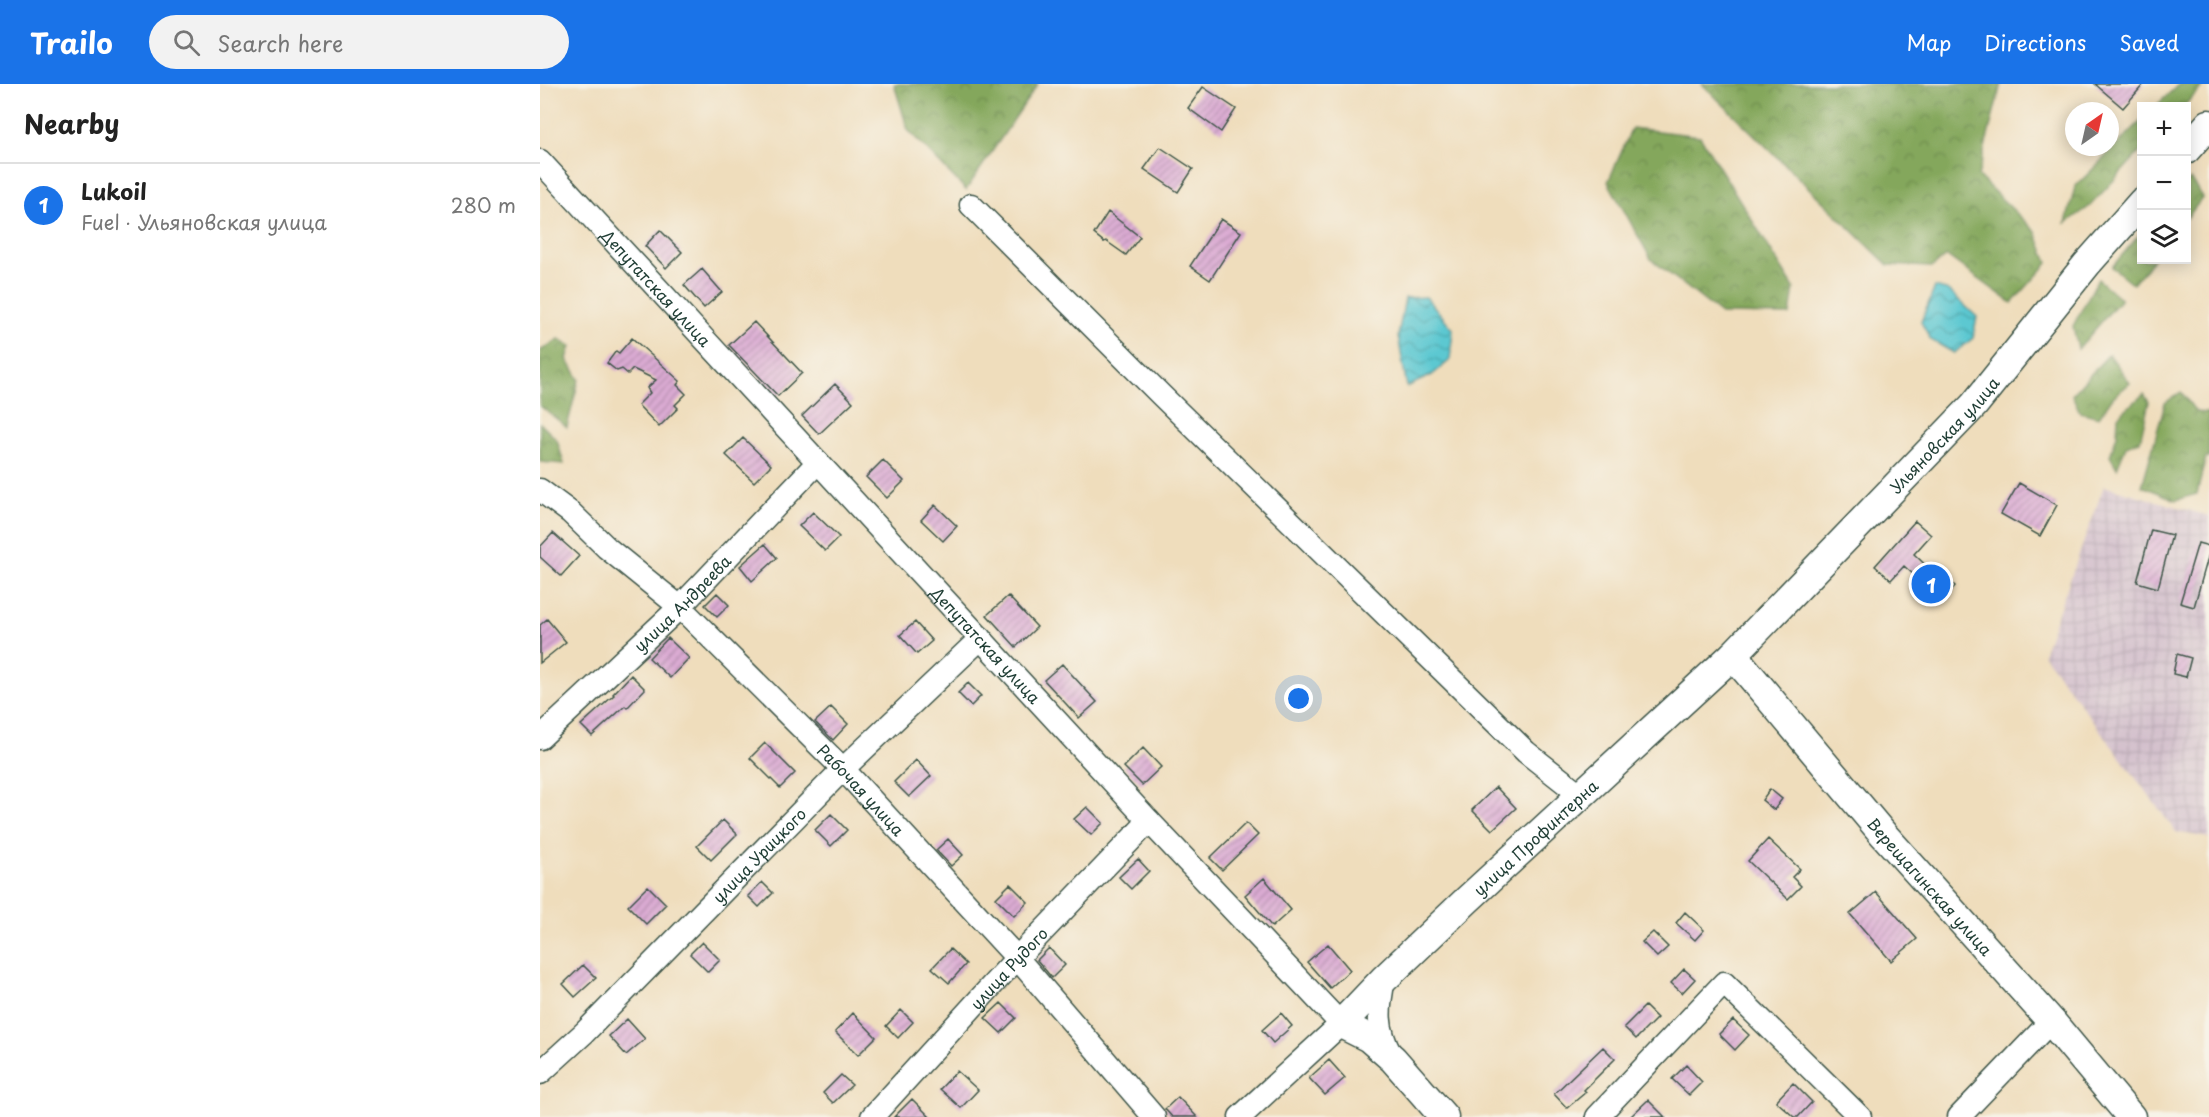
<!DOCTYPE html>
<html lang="en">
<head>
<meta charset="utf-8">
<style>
  :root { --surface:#fff; --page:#f2f2f2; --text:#222; --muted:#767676; --line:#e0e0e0; --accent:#1a73e8 }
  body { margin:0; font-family:"Playpen Sans",sans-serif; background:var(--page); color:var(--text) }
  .controls { position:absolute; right:18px; top:18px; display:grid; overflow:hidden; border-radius:0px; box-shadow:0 3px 15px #0003 }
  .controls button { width:54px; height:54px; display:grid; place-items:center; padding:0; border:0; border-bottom:2px solid var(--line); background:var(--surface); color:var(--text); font:30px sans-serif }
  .compass { position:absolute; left:1525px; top:18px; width:54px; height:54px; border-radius:50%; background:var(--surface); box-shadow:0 3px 15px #0003; rotate:34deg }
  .you { position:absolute; left:759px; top:615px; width:21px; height:21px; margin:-15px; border:4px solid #fff; border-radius:50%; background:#1a73e8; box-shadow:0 0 0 9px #1a73e833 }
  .badge { display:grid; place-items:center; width:39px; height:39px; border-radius:50%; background:var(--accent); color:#fff; font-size:20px; font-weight:700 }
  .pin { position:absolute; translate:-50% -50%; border:3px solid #fff; box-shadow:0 2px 6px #0006 }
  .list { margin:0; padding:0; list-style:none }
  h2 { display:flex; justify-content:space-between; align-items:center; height:78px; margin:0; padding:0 24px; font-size:26px }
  h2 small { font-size:20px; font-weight:400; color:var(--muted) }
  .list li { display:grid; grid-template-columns:39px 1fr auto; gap:18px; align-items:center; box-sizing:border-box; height:84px; padding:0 24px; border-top:2px solid var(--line) }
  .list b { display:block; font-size:22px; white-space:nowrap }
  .list p { margin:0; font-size:20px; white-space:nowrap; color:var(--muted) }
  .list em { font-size:20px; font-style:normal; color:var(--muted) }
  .icon { flex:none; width:33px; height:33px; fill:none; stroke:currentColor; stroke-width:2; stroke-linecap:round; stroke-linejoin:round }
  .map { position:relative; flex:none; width:1669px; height:1033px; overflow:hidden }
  header { display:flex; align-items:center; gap:36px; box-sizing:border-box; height:84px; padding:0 30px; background:var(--accent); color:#fff }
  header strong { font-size:28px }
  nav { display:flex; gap:33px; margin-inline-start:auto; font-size:21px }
  .search { width:420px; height:54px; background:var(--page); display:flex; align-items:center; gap:15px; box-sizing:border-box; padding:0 21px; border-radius:33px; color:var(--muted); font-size:22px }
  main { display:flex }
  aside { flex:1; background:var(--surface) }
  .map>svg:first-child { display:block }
</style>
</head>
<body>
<header>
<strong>Trailo</strong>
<div class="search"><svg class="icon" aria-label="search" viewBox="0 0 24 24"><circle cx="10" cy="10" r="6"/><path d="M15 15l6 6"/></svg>Search here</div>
<nav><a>Map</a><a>Directions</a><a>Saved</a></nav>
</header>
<main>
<aside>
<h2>Nearby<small></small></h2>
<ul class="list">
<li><span class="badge">1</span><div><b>Lukoil</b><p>Fuel · Ульяновская улица</p></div><em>280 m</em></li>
</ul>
</aside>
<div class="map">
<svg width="1669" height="1033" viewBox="0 0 1669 1033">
  <defs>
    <pattern id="industrial-grid" width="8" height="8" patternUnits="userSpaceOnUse" patternTransform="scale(1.5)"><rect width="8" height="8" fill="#d1bdcb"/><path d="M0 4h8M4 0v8" fill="none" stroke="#b3a3af"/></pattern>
    <pattern id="forest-crowns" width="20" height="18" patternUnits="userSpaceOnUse" patternTransform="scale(1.5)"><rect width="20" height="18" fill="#84a75c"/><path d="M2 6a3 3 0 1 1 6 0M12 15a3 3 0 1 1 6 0" fill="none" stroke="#6b894d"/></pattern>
    <pattern id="water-waves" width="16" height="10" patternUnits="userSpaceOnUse" patternTransform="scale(1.5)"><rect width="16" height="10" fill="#5bc8d1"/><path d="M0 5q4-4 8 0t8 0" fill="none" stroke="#4ba4aa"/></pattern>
    <pattern id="building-hatch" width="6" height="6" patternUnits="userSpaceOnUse" patternTransform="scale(1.5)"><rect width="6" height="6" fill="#dbabd3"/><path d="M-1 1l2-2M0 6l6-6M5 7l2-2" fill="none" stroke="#b18cac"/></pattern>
  </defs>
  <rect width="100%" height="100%" fill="#f7f3e8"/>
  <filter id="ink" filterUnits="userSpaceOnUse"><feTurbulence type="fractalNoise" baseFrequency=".0167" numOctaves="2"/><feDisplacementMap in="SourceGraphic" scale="12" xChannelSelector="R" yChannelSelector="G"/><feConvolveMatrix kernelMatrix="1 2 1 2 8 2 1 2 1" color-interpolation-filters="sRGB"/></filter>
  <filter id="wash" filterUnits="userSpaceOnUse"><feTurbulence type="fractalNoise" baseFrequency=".008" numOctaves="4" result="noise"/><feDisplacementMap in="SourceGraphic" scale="24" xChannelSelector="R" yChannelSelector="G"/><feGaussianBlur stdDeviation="1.35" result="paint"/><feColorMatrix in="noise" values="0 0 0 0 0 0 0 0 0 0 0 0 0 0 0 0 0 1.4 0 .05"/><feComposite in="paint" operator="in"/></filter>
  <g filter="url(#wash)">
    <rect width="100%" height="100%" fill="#efddbc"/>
    <path fill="url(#industrial-grid)" d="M 1564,402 L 1669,432 L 1669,754 L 1636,748 L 1503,570 Z"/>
    <path fill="url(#forest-crowns)" stroke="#527248" stroke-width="1.5" d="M 354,0 L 498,0 L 426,106 L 368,46 Z
      M 1162,0 L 1461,0 L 1438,92 L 1496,148 L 1508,179 L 1472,219 L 1407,172 L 1392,183 L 1348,181 Z
      M 1639,0 L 1663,0 L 1663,2 L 1644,22 L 1616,22 Z
      M 1601,37 L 1601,67 L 1549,123 L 1526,139 L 1535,103 Z
      M 1092,44 L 1160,52 L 1254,204 L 1250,231 L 1181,230 L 1111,175 L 1068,98 Z
      M 1650,95 L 1663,113 L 1647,134 L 1647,99 Z
      M 1601,149 L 1602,176 L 1613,176 L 1593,200 L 1572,183 Z
      M 1558,195 L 1581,215 L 1538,265 L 1533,242 Z
      M 19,255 L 31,262 L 27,275 L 39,295 L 27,343 L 0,322 L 0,267 Z
      M 1569,270 L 1590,299 L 1573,313 L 1559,333 L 1540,328 L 1532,311 Z
      M 1641,308 L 1656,328 L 1669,329 L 1669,374 L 1666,373 L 1657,410 L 1636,416 L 1602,402 L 1625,319 Z
      M 1604,310 L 1609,318 L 1600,357 L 1586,362 L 1577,384 L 1570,372 L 1577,351 L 1578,332 Z
      M 0,339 L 17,356 L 24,380 L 0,378 Z"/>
    <path fill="url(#water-waves)" stroke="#3d8282" stroke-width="1.5" d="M 1395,203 L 1409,207 L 1437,233 L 1433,254 L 1414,269 L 1391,256 L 1381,238 Z
      M 886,213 L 913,245 L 910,276 L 892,291 L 867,303 L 858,252 L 865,214 Z"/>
    <g id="blocks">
      <path fill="url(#building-hatch)" d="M 1555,0 L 1604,0 L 1583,24 Z
        M 663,3 L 696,25 L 681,48 L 648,24 Z
        M 620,63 L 653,85 L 638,108 L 604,85 Z
        M 568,128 L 600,153 L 586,171 L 566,157 L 564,158 L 554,150 Z
        M 681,135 L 701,148 L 670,196 L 650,182 Z
        M 120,146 L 142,168 L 126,184 L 105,162 Z
        M 162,185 L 182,208 L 164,224 L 144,201 Z
        M 214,238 L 262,289 L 238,312 L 189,261 Z
        M 92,254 L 140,297 L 137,301 L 146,310 L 135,321 L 138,324 L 119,343 L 98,321 L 110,309 L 107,304 L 116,296 L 93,285 L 88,290 L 82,285 L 77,287 L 67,279 L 76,267 L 79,269 Z
        M 295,300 L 313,318 L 279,350 L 262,332 Z
        M 203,354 L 231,381 L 214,398 L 186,371 Z
        M 343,376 L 364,397 L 347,414 L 326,393 Z
        M 1479,399 L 1517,421 L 1500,452 L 1461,430 Z
        M 395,421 L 417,442 L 403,457 L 381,436 Z
        M 273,428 L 299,453 L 285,467 L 259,442 Z
        M 1375,437 L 1391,451 L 1374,470 L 1395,490 L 1398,486 L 1415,502 L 1398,521 L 1378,504 L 1383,499 L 1364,482 L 1351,496 L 1335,482 Z
        M 1611,446 L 1632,451 L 1618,504 L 1597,498 Z
        M 13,449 L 39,472 L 21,492 L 0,473 L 0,463 Z
        M 1658,459 L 1669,462 L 1669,470 L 1654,523 L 1640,519 Z
        M 225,460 L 237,474 L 212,497 L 200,482 Z
        M 177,509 L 189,521 L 177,533 L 165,521 Z
        M 468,512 L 497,543 L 476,563 L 447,531 Z
        M 7,535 L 26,558 L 0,579 L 0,541 Z
        M 375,538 L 392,557 L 377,570 L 360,551 Z
        M 128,554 L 149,574 L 130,594 L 109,574 Z
        M 1637,570 L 1651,574 L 1646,593 L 1633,590 Z
        M 522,580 L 557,618 L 539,634 L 504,596 Z
        M 91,591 L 105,605 L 87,624 L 85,622 L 52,652 L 41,641 L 74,611 L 73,610 Z
        M 428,599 L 441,612 L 431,622 L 418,609 Z
        M 291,623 L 308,640 L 293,656 L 275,638 Z
        M 225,659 L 255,689 L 240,704 L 210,674 Z
        M 603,664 L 621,683 L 602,701 L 584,683 Z
        M 376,676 L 391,692 L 369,713 L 354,698 Z
        M 956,703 L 976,724 L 952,746 L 932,726 Z
        M 1230,705 L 1242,715 L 1234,726 L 1222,716 Z
        M 547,723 L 563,739 L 551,751 L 534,735 Z
        M 291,730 L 307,746 L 291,762 L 275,746 Z
        M 183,736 L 197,750 L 171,776 L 157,762 Z
        M 706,739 L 718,751 L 682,786 L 670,774 Z
        M 408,755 L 423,771 L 411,782 L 396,766 Z
        M 1228,755 L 1260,785 L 1252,793 L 1261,802 L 1248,815 L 1208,777 Z
        M 598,775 L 609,787 L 591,805 L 579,793 Z
        M 724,794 L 751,826 L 732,843 L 705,811 Z
        M 222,798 L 233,809 L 219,823 L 208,812 Z
        M 470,800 L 488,818 L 474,832 L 456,814 Z
        M 108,802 L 126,820 L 106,840 L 88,822 Z
        M 1336,808 L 1377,855 L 1351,877 L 1310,830 Z
        M 1145,828 L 1164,846 L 1155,856 L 1136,839 Z
        M 1113,848 L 1128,863 L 1117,873 L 1102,858 Z
        M 162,858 L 180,876 L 168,888 L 150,870 Z
        M 788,860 L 810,886 L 790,904 L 767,878 Z
        M 509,864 L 525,881 L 512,894 L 497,876 Z
        M 410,865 L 426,880 L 409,899 L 392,884 Z
        M 43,881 L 56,894 L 35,913 L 23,900 Z
        M 1144,885 L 1155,895 L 1142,909 L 1131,899 Z
        M 461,919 L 476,934 L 461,949 L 445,934 Z
        M 1105,922 L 1117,934 L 1096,955 L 1084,943 Z
        M 361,926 L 373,938 L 358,954 L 346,942 Z
        M 313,929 L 336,953 L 318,971 L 295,948 Z
        M 741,929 L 752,942 L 733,959 L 722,946 Z
        M 87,935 L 105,955 L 86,971 L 69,952 Z
        M 1193,936 L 1209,951 L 1195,966 L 1179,950 Z
        M 1063,963 L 1075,975 L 1044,1006 L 1046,1008 L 1027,1024 L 1014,1010 Z
        M 789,976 L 805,994 L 785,1011 L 769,994 Z
        M 1146,981 L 1162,998 L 1149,1011 L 1132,995 Z
        M 417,987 L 438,1006 L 421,1024 L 400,1005 Z
        M 301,991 L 312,1001 L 293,1019 L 283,1009 Z
        M 1253,999 L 1272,1018 L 1258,1033 L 1254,1033 L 1236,1017 Z
        M 638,1013 L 657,1033 L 632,1033 L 625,1025 Z
        M 372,1015 L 390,1033 L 354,1033 Z
        M 1108,1016 L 1125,1033 L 1090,1033 Z"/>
    </g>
  </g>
  <g filter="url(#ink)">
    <use href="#blocks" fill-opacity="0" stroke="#3e5548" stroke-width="1.5"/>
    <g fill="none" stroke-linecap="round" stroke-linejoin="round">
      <defs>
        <g id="minor">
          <path id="s1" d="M 0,77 L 609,737 L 801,940 L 700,1033"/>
          <path d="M 431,121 L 621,311 L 986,668 L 1042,712"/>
          <path id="s2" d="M 0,406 L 31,429 L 67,464 L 140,523 L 303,685 L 477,874 L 614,1033"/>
          <path id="s3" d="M 0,654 L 140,523 L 278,378"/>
          <path d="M 844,895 C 838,925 836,943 851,971"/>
          <path id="s4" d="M 0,989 L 44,949 L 303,685 L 441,554"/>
          <path id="s5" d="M 332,1033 L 477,874 L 609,737"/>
          <path d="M 1057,1033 L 1184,899 L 1320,1033"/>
          <path d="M 1419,1033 L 1511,937"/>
        </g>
        <g id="major">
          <path d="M 1646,66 L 1669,40"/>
          <path id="s6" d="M 1193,571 L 1344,751 L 1511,937 L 1591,1033"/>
          <path id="s7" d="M 904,1033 L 853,975 L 829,954 L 801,940 L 844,895 L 927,816 L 1193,571 L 1434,321 L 1547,180 L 1602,118"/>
        </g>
      </defs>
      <use href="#minor" stroke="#3e5548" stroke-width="25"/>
      <use href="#major" stroke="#3e5548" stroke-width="31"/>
      <use href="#minor" stroke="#fff" stroke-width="22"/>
      <use href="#major" stroke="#fff" stroke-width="28"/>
    </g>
  </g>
  <g text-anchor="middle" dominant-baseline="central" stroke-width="5" stroke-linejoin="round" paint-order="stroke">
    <g font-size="16" fill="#1f3d34" stroke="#f7f3e8">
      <text stroke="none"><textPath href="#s1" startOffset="172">Депутатская улица</textPath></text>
      <text stroke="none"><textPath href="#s7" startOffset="984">Ульяновская улица</textPath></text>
      <text stroke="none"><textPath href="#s3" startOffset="196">улица Андреева</textPath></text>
      <text stroke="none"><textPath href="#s1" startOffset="658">Депутатская улица</textPath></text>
      <text stroke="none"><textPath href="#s2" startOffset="440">Рабочая улица</textPath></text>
      <text stroke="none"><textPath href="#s7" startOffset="410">улица Профинтерна</textPath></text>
      <text stroke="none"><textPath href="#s4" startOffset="309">улица Урицкого</textPath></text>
      <text stroke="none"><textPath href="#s6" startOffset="304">Верещагинская улица</textPath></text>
      <text stroke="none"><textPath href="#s5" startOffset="202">улица Рудого</textPath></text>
    </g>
  </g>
</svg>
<div class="controls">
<button>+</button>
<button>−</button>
<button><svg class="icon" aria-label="layers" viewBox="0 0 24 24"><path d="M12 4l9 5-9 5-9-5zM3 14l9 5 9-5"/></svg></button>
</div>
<svg class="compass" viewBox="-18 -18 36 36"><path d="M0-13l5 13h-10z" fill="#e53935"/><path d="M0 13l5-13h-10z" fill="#767676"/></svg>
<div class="you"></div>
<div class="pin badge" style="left:1391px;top:500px">1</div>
</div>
</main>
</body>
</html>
